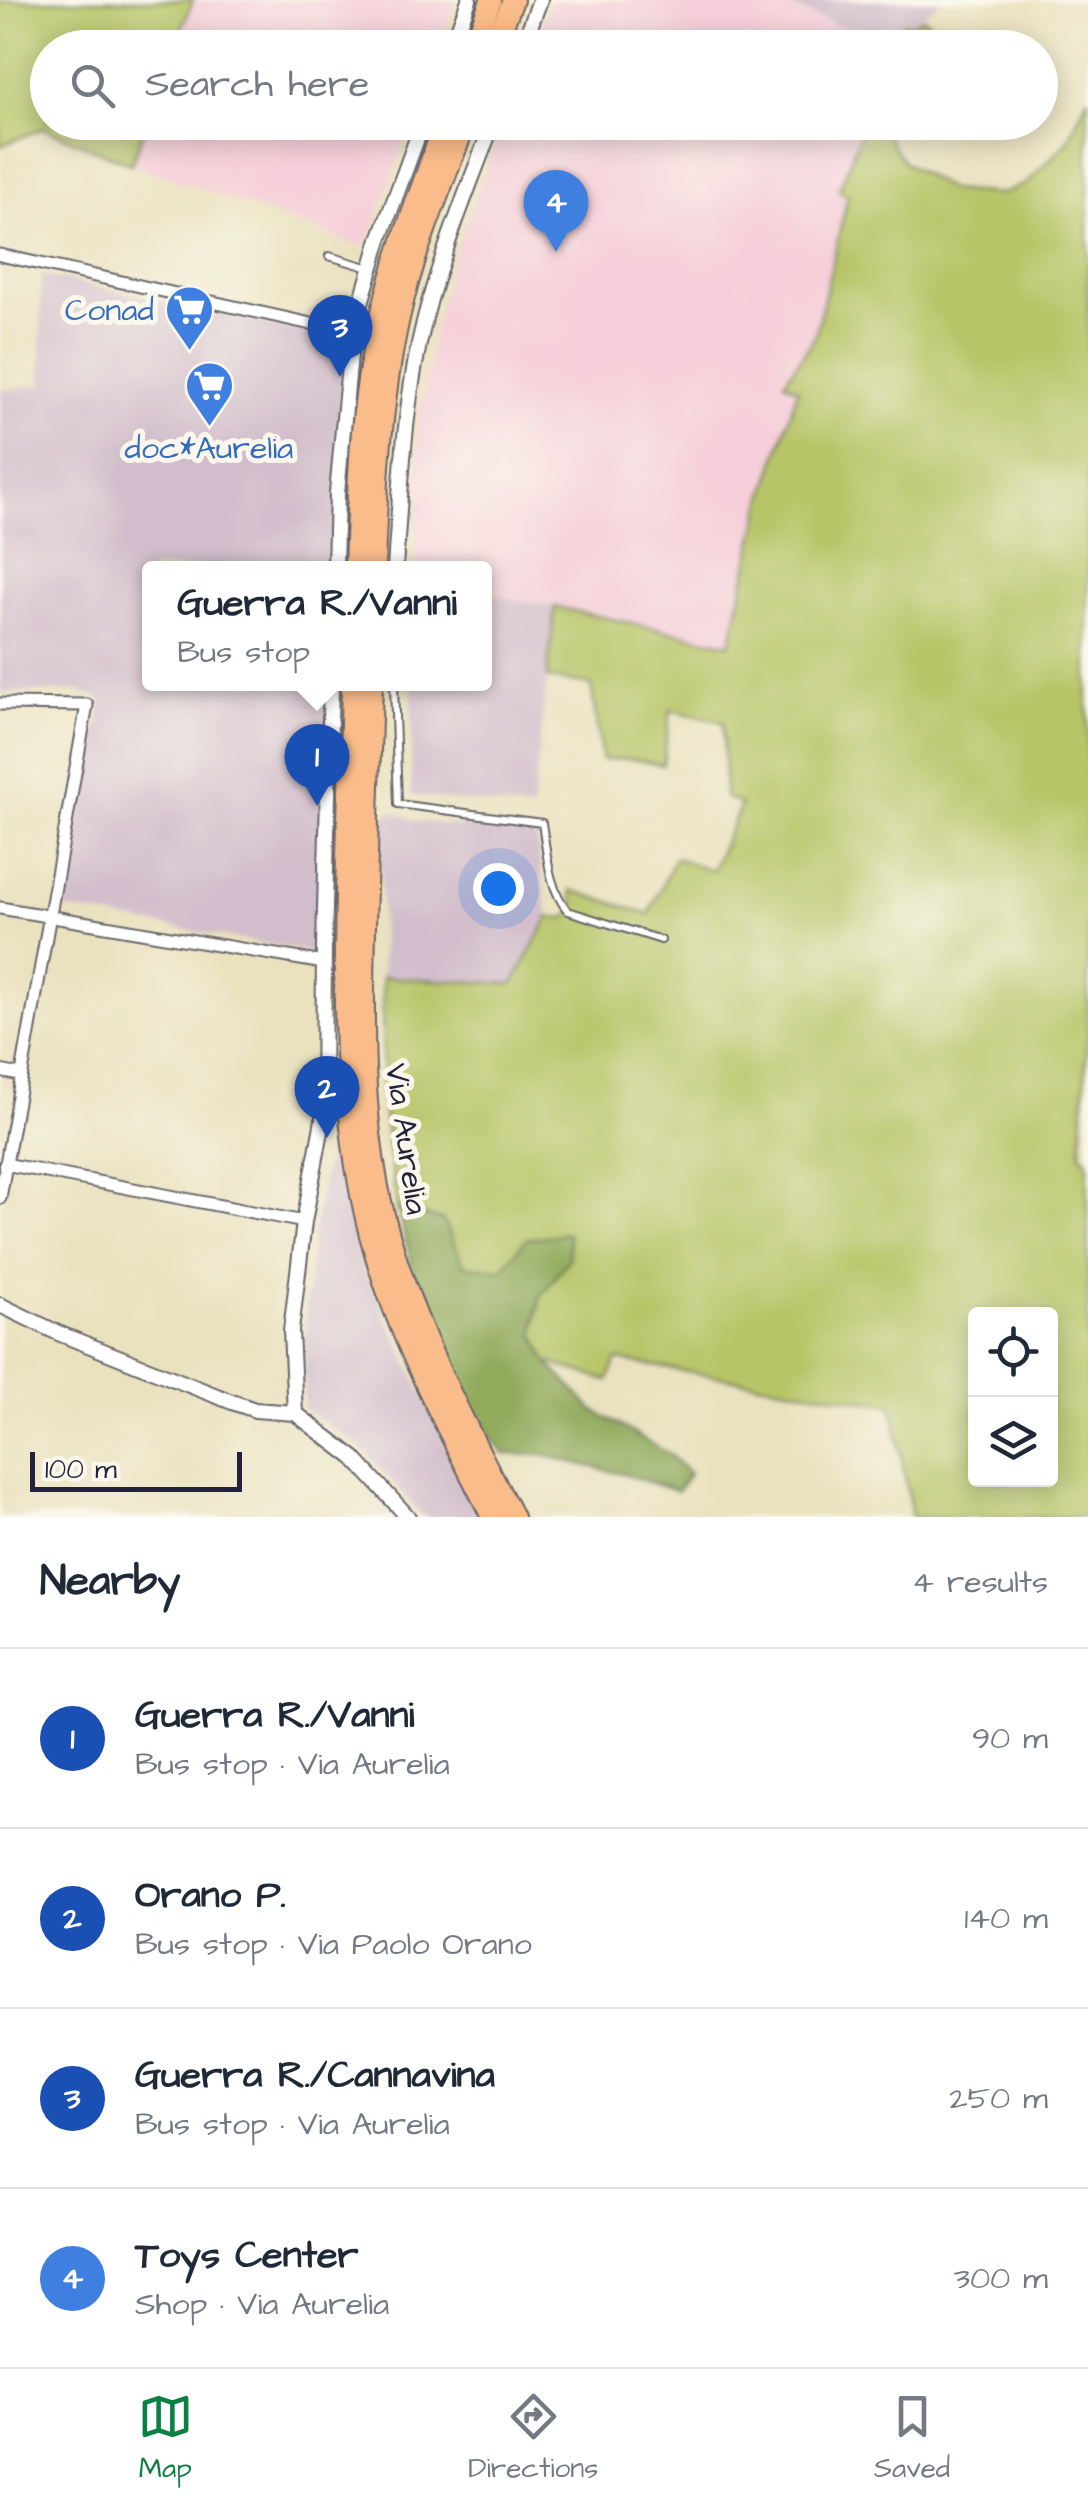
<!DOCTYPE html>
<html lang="en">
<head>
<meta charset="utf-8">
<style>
  :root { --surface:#fff; --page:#f2f2f3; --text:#1f2937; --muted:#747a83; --line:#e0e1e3; --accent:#0b8043 }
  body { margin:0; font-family:"Architects Daughter",sans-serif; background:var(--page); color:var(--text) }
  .controls { position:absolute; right:30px; bottom:30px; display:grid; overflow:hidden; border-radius:10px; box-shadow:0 5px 25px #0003 }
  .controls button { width:90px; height:90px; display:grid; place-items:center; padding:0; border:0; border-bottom:2px solid var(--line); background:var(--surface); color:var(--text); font:50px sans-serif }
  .scale { position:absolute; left:30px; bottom:25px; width:212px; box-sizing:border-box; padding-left:10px; border:5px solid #22223b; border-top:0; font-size:28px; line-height:35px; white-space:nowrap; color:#22223b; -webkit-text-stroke:8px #fbf7ec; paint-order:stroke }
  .you { position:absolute; left:498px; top:888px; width:35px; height:35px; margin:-25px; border:8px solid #fff; border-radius:50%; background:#1a73e8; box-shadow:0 0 0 15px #1a73e833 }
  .badge { display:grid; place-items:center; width:65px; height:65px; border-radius:50%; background:var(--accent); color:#fff; font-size:32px; font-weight:700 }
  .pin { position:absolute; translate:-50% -82px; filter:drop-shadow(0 2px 5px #0008) }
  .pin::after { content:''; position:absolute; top:52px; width:35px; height:30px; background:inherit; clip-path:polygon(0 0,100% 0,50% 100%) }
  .popup { position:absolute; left:142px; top:561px; width:350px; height:130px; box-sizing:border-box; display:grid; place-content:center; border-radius:10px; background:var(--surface); filter:drop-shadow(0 2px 8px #0005); font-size:32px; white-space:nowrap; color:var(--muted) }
  .popup b { font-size:38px; color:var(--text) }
  .popup::after { content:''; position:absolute; left:50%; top:100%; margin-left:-20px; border:20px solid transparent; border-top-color:var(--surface) }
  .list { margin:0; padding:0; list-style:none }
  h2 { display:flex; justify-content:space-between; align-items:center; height:130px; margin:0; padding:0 40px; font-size:42px }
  h2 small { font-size:32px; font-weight:400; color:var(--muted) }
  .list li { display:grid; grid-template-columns:65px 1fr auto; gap:30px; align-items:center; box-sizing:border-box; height:180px; padding:0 40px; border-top:2px solid var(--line) }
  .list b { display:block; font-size:38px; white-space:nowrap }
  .list p { margin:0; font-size:32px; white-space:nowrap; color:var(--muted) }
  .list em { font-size:32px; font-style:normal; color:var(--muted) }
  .icon { flex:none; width:55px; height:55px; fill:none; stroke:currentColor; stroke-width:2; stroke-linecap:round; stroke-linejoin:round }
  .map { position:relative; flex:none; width:1088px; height:1517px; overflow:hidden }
  .search { position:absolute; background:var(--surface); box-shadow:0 5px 25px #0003; left:30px; right:30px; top:30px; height:110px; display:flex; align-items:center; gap:25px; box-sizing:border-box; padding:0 35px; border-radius:55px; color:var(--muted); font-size:38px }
  .sheet { height:850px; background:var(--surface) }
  nav { display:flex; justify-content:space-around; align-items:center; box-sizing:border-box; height:140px; border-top:2px solid var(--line); background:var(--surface); font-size:28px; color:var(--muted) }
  nav a { display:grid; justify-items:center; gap:5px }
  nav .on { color:var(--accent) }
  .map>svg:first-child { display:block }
</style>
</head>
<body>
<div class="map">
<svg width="1088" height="1517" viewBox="0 0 1088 1517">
  <rect width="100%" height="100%" fill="#fbf7ec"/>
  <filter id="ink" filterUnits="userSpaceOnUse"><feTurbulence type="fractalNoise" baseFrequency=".01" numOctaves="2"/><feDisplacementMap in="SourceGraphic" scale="20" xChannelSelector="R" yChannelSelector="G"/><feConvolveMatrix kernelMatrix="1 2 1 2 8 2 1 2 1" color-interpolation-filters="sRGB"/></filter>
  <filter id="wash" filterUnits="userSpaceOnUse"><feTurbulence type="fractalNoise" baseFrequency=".0048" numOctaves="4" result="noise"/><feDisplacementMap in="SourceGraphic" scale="40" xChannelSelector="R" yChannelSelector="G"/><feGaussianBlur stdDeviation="2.25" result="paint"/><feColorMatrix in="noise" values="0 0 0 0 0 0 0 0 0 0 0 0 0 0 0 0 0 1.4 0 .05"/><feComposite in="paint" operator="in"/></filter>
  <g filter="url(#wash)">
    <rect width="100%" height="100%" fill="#eae2bf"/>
    <path fill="#f5cfd9" d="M 184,0 L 456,0 L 439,47 L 169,48 Z
      M 550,0 L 772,0 L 894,46 L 532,48 Z
      M 144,123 L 412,123 L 366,248 L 131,164 Z
      M 503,123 L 864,123 L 839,190 L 848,195 L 815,337 L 785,381 L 798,388 L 763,500 L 730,645 L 485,594 L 484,568 L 414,568 L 419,417 L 435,322 L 451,262 Z"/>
    <path fill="#d1bdcb" d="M 772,0 L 941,0 L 911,25 L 904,22 L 894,46 Z
      M 41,275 L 343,340 L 335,568 L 150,568 L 150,684 L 331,684 L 324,945 L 315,953 L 62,908 L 102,700 L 80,691 L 0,693 L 0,390 L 41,385 Z
      M 485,594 L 555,607 L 532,810 L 411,795 L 412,684 L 484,684 Z
      M 394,812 L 415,821 L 535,833 L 549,917 L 513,984 L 382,977 L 380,817 Z
      M 335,1115 L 354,1214 L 360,1260 L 480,1517 L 424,1517 L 360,1446 L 304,1409 L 306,1306 L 313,1233 Z"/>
    <path fill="#b7c567" stroke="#6c7451" stroke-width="2.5" fill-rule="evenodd" d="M 0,0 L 193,0 L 175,47 L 48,48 L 48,122 L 147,123 L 131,164 L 43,128 L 0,146 Z
      M 923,18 L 929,22 L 917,47 L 893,47 L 904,22 L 911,25 Z
      M 1088,96 L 1088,1027 L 1081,1154 L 1088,1161 L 1088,1517 L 912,1517 L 892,1405 L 617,1360 L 608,1381 L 547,1362 L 534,1333 L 540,1297 L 569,1258 L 526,1239 L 502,1270 L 464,1265 L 443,1220 L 397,1209 L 383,1106 L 382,977 L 513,984 L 549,917 L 566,918 L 575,908 L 571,890 L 649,914 L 675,858 L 712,870 L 741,805 L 725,797 L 723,722 L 671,710 L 663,765 L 631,759 L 602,760 L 591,685 L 547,678 L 555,607 L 730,644 L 763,500 L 798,389 L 784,382 L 815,337 L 848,196 L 839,190 L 864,123 L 890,123 L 888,139 L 905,163 L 950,190 L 1002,194 L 1026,184 L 1068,141 ZM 976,1314 L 1050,1314 L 1050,1480 L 976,1480 Z"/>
    <path fill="#91aa5c" stroke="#5a664c" stroke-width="2.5" d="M 397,1209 L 443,1220 L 464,1265 L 502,1270 L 526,1239 L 568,1233 L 569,1258 L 540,1297 L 534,1333 L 547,1362 L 592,1409 L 670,1455 L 689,1474 L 677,1491 L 623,1474 L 542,1455 L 504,1454 L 473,1415 L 421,1298 Z"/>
  </g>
  <g filter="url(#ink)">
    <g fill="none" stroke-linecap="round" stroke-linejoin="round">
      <defs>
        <path id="service" d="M 329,256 L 370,268
          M 394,684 L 398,804 L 542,823 C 547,852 548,888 568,911 L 661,940"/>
        <path id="minor" d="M 0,255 L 352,333
          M 0,704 L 87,705 L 0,1198
          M 0,908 L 324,963
          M 0,1071 L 20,1075
          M 5,1164 L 304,1222"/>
        <path id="tertiary" d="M 451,48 L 469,0
          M 522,48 L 540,0
          M 335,568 L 337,493 L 352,333 L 380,239 L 423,122
          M 395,568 C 401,485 404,400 425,318 C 442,251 469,187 493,122
          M 0,1305 L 58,1333 L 232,1402 L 255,1410 L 295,1413 L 354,1458 L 408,1517
          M 295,1413 L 291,1331 L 304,1222 L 323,1120 L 324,945 L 331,684"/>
        <path id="trunk" d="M 473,48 L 491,0
          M 494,48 L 513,0
          M 355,568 C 358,483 360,394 382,311 C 398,247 423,185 445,122
          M 374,568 C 377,485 381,400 399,318 C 414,251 442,186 466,122
          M 352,684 C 350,772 346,861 345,950 C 344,1051 346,1155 375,1253 C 402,1346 449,1431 492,1517
          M 372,684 C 370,752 368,821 366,889 C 363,1006 358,1125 390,1238 C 418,1337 466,1426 513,1517"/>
      </defs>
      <use href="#service" stroke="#686569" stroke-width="10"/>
      <use href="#minor" stroke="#686569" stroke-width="15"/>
      <use href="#tertiary" stroke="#686569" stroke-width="18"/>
      <use href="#trunk" stroke="#686569" stroke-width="24"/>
      <use href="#service" stroke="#fff" stroke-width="6"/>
      <use href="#minor" stroke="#fff" stroke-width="11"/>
      <use href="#tertiary" stroke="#fff" stroke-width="14"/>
      <use href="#trunk" stroke="#fabc8b" stroke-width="20"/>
    </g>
  </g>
  <defs>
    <symbol id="supermarket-pin" viewBox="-11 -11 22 30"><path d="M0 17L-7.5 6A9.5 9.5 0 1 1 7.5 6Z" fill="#3f7fe0" stroke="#fbf7ec"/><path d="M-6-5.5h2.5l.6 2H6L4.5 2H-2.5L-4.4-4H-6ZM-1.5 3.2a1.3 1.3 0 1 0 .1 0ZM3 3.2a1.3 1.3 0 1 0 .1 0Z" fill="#fff"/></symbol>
  </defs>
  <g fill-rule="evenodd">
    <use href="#supermarket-pin" x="162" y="282" width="55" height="75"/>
    <use href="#supermarket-pin" x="182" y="358" width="55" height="75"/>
  </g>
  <g text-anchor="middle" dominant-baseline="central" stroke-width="10" stroke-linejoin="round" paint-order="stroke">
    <g font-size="32" fill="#366cbe" stroke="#fbf7ec" text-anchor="end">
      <text x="154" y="310">Conad</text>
      <text x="209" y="448" text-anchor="middle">doc*Aurelia</text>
    </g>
    <g font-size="32" fill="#22223b" stroke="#fbf7ec">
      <text transform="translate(406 1139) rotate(82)">Via Aurelia</text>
    </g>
  </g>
</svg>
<div class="controls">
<button><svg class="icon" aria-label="locate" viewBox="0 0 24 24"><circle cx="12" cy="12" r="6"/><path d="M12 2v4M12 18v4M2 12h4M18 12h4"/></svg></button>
<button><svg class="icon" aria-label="layers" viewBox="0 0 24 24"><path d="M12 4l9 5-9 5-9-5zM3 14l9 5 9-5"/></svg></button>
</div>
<div class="scale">100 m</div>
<div class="you"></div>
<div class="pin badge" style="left:317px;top:806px;background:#1a4fb4">1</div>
<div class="popup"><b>Guerra R./Vanni</b>Bus stop</div>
<div class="pin badge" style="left:327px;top:1138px;background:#1a4fb4">2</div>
<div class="pin badge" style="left:340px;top:377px;background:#1a4fb4">3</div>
<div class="pin badge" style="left:556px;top:252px;background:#3f7fe0">4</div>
<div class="search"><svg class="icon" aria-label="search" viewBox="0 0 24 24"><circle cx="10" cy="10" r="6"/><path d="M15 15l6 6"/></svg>Search here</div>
</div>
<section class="sheet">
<h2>Nearby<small>4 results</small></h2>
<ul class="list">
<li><span class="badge" style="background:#1a4fb4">1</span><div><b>Guerra R./Vanni</b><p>Bus stop · Via Aurelia</p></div><em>90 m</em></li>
<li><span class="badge" style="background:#1a4fb4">2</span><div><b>Orano P.</b><p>Bus stop · Via Paolo Orano</p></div><em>140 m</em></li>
<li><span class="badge" style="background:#1a4fb4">3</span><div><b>Guerra R./Cannavina</b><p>Bus stop · Via Aurelia</p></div><em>250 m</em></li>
<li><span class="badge" style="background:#3f7fe0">4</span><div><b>Toys Center</b><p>Shop · Via Aurelia</p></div><em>300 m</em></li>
</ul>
</section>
<nav>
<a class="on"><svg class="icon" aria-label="map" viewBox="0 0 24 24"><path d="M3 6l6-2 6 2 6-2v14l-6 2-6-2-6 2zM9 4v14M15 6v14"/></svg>Map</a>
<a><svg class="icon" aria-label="directions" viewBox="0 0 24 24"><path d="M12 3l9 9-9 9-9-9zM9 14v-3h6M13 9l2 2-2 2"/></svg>Directions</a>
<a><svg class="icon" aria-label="saved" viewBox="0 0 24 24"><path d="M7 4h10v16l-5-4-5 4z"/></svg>Saved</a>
</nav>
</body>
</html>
